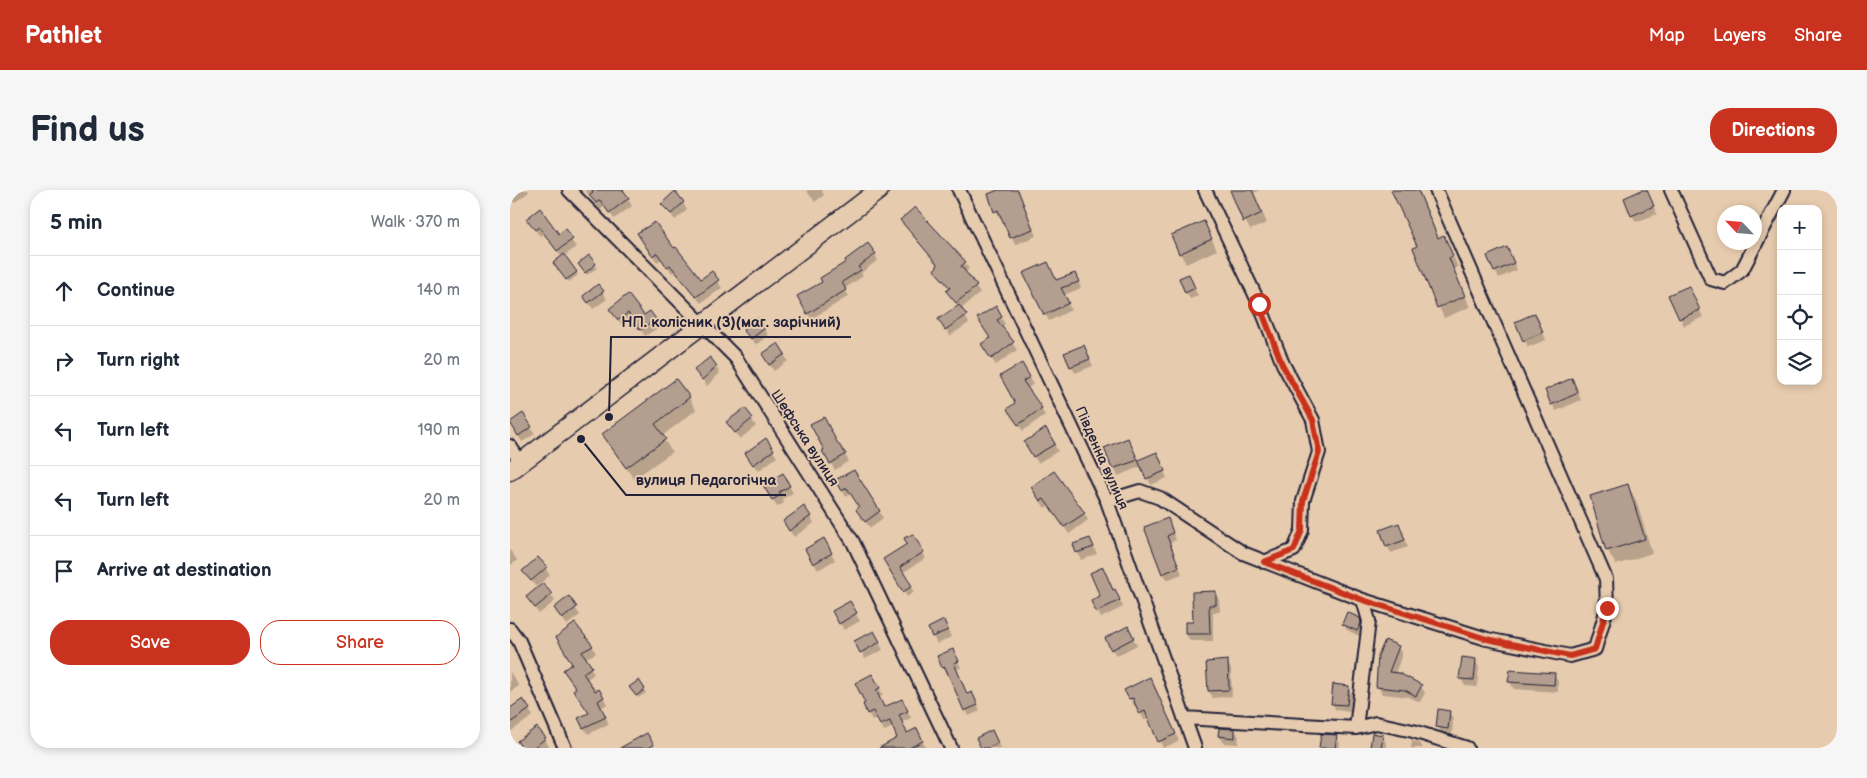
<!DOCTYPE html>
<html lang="en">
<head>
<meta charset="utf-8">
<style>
  :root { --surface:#fff; --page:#f6f6f7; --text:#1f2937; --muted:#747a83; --line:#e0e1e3; --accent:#c8321e }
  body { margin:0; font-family:"Balsamiq Sans",sans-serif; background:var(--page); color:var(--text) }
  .controls { position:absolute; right:15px; top:15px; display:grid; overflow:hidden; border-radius:10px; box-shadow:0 2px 8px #0003 }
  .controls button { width:45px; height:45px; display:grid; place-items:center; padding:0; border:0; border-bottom:1px solid var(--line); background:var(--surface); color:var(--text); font:25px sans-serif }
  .compass { position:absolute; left:1207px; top:15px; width:45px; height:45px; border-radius:50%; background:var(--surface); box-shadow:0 2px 8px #0003; rotate:296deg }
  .stop { position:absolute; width:15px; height:15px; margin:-11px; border:4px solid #c8321e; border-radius:50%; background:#fff }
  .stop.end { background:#c8321e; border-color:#fff; box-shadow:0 1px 5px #0008 }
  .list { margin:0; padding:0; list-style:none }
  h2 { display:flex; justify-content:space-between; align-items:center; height:65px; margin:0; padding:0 20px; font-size:21px }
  h2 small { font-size:16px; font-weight:400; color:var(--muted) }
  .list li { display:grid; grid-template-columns:32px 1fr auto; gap:15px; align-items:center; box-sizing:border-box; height:70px; padding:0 20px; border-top:1px solid var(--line) }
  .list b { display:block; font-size:19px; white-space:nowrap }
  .list em { font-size:16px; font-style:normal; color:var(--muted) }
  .actions { display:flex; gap:10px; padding:15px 20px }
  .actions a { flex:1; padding:11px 0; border:1px solid var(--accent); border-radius:20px; text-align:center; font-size:18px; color:var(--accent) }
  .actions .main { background:var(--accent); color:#fff }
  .icon { flex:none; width:28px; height:28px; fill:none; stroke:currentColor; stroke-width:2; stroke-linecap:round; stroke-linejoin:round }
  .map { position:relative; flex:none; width:1327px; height:558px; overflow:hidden; border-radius:20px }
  header { display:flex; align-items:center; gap:30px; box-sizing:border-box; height:70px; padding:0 25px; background:var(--accent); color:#fff }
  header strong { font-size:24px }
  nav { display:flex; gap:28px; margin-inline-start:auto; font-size:18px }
  .intro { display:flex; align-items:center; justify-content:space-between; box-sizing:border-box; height:120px; padding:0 30px }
  h1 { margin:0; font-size:35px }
  .button { padding:12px 22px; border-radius:20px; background:var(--accent); color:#fff; font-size:18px; font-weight:700 }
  main { display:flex; gap:30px; padding:0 30px }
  aside { flex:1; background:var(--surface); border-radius:20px; box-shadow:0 2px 8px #0003 }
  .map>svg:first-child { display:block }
</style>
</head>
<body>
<header>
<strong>Pathlet</strong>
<nav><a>Map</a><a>Layers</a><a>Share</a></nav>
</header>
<div class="intro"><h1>Find us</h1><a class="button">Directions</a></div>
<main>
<aside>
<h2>5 min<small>Walk · 370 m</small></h2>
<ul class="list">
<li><svg class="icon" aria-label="ahead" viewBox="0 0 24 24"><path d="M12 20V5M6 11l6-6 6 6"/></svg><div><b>Continue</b></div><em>140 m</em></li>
<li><svg class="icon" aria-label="right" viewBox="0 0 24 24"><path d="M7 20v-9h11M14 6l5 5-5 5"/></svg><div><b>Turn right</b></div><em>20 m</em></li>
<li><svg class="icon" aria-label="left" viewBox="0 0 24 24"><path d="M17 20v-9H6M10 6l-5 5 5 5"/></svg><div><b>Turn left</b></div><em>190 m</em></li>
<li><svg class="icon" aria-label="left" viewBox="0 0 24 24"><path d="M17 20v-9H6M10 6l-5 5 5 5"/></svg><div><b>Turn left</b></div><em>20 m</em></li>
<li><svg class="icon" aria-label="arrive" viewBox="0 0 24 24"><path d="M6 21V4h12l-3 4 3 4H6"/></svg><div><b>Arrive at destination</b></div></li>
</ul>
<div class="actions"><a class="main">Save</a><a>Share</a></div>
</aside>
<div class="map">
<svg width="1327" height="558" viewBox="0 0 1327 558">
  <rect width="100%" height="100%" fill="#e7cbae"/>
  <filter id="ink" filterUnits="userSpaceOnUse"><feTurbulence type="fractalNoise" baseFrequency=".02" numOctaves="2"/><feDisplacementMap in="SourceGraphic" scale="10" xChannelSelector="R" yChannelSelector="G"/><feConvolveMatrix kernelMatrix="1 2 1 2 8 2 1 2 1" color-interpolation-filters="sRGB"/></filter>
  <g filter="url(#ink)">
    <path fill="#0003" d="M 0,0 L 18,0 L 19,2 L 4,13 L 0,8 Z
      M 75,0 L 115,0 L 113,2 L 122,16 L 104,29 L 95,16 L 90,20 Z
      M 296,0 L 313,0 L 312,1 L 314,5 L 305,12 Z
      M 492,0 L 508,0 L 526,46 L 505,55 L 492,27 L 490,28 L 486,21 Z
      M 720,0 L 750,0 L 744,3 L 757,33 L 740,40 Z
      M 883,0 L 909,0 L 929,49 L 934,47 L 939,57 L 948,77 L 943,79 L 960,117 L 934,128 L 904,59 L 909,57 Z
      M 1136,0 L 1147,24 L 1126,32 L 1122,25 Z
      M 173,13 L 177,20 L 165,30 L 153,14 Z
      M 30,20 L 49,45 L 55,41 L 66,57 L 54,66 L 68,85 L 59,92 L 47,76 L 52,67 L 34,43 L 30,46 L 22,36 Z
      M 391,30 L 455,73 L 459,79 L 455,83 L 470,103 L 451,119 L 459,133 L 440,146 L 434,136 L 449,117 L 438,101 L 441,99 L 425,80 L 429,77 Z
      M 694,33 L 707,60 L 676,74 L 670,63 Z
      M 132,50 L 164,60 L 191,91 L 202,83 L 212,98 L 191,113 L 165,81 L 162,83 L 152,69 L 147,72 Z
      M 365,65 L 368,70 L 351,83 L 353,86 L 334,99 L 339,106 L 301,129 L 289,107 Z
      M 1001,66 L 1007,80 L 989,88 L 985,81 Z
      M 85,75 L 87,78 L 77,85 L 72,77 Z
      M 565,84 L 571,98 L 554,105 L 561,120 L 539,131 L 535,124 L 546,91 Z
      M 682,93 L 688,106 L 680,109 L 676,102 Z
      M 88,96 L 97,109 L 83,119 L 74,106 Z
      M 1179,97 L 1193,127 L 1174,136 L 1160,106 Z
      M 117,106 L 133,127 L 145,130 L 149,137 L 135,146 L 123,129 L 113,136 L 105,126 Z
      M 485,118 L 495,134 L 491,137 L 507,160 L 486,175 L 476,161 L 481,148 Z
      M 1029,132 L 1036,150 L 1018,157 L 1007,133 Z
      M 254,138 L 258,145 L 246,155 L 235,140 Z
      M 574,156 L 583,176 L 565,183 L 556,164 Z
      M 274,164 L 278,171 L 264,181 L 257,172 Z
      M 512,175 L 523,195 L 517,198 L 535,225 L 513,241 L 502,226 L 507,213 Z
      M 206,177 L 210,183 L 197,196 L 185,180 Z
      M 1062,190 L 1071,210 L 1046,221 L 1042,214 Z
      M 179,208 L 186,220 L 152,246 L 162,262 L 124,289 L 93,245 Z
      M 235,219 L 246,236 L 230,249 L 218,233 Z
      M 1,233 L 21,238 L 25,244 L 12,252 Z
      M 536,240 L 548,261 L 528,273 L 516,252 Z
      M 256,250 L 267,267 L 248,281 L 240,270 Z
      M 327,254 L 339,271 L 325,280 L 318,269 Z
      M 621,257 L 628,271 L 646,263 L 657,288 L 641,295 L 632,276 L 608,286 L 596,259 Z
      M 344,281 L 373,328 L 360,338 L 351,326 L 350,318 L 341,304 L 336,307 L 327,290 Z
      M 273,285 L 283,303 L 272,309 L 274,313 L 267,317 L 255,295 Z
      M 1118,296 L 1126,310 L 1142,363 L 1106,375 L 1098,361 L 1081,307 Z
      M 526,305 L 574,323 L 578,330 L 559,344 L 539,315 L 535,318 Z
      M 300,326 L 304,333 L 284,347 L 278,338 Z
      M 657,330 L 666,350 L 660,353 L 672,384 L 657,390 L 653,383 Z
      M 888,335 L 898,357 L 881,363 L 877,356 Z
      M 402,345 L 416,368 L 392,383 L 404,402 L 397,407 L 375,369 L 399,355 Z
      M 580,349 L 587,364 L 571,370 L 564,355 Z
      M 314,350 L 325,370 L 308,380 L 296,360 Z
      M 0,360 L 7,370 L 0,376 Z
      M 28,369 L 40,385 L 26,397 L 14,381 Z
      M 705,403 L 709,410 L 710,422 L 703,422 L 703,451 L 680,451 L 676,444 Z
      M 41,405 L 45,411 L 29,424 L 17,407 Z
      M 59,408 L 70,425 L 57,435 L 45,419 Z
      M 609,408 L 613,417 L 591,428 L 587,421 Z
      M 339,413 L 350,431 L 334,440 L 323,422 Z
      M 849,429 L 854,440 L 851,447 L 837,440 L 833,434 Z
      M 434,432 L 441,447 L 427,454 L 419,439 Z
      M 617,437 L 627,455 L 606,466 L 596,448 Z
      M 363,442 L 373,460 L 355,469 L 346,451 Z
      M 47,447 L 82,456 L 86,463 L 75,469 L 84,484 L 76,490 L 85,503 L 89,500 L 97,514 L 91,518 L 99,534 L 78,544 L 74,538 L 80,523 L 67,498 L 63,474 Z
      M 888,457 L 892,464 L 885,484 L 911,496 L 915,503 L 910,512 L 899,507 L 872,504 L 868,497 Z
      M 446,466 L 451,478 L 446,479 L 457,505 L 465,509 L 470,521 L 459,526 L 428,467 Z
      M 965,470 L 969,477 L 967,497 L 955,496 L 951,489 Z
      M 717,472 L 721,479 L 722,506 L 703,508 L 699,501 Z
      M 0,482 L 9,496 L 0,502 Z
      M 362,485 L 373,505 L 369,507 L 374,518 L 396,517 L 401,528 L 392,532 L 397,544 L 410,546 L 416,558 L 375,558 L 389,548 L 384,537 L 374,541 L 368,528 L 362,530 L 358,523 L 357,513 Z
      M 1044,485 L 1048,491 L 1048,502 L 1004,499 L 1000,492 Z
      M 129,492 L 136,503 L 128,508 L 123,501 Z
      M 644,495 L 669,551 L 653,558 L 640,528 L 634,530 L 627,514 L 624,516 L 616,500 Z
      M 838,497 L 842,504 L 840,522 L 826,520 L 822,513 Z
      M 0,520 L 19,520 L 23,526 L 0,542 Z
      M 939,522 L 943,529 L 942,545 L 932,544 L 928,537 Z
      M 27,538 L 39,556 L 36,558 L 13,558 Z
      M 725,540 L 729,547 L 728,554 L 713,553 L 709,546 Z
      M 826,546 L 830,553 L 829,558 L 811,558 Z
      M 872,546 L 876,553 L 876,558 L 861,558 Z
      M 486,549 L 490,558 L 472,558 Z
      M 902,551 L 910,553 L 913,558 L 901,558 Z"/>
    <path fill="#b49e90" stroke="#22223b" d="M 82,0 L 113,0 L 119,8 L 99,23 L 90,10 L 86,13 L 79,5 L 83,2 Z
      M 488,0 L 508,0 L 523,39 L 500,48 L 488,20 L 484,22 L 478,4 Z
      M 720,0 L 742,0 L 752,23 L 733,32 Z
      M 881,0 L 908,0 L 928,48 L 934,45 L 943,66 L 939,68 L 955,106 L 927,118 L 903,58 L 907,56 Z
      M 1132,0 L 1137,0 L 1144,16 L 1121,26 L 1114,8 Z
      M 165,1 L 174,12 L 161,24 L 151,14 Z
      M 405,17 L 456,72 L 451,76 L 467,96 L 446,113 L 436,101 L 440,98 L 424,80 L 428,75 L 390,30 Z
      M 30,18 L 49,44 L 55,39 L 63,49 L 47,61 L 29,37 L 25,40 L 16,29 Z
      M 694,31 L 702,49 L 669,64 L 661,45 Z
      M 145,32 L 164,58 L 166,57 L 191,89 L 202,81 L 209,90 L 186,107 L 160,75 L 157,77 L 147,63 L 142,66 L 127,43 Z
      M 358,53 L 366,64 L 348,77 L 351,80 L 332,92 L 336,100 L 297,124 L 287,106 L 312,92 L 310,88 L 336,72 L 335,70 Z
      M 997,57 L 1004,73 L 984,82 L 977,66 Z
      M 54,64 L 67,82 L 56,90 L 43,73 Z
      M 79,65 L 86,74 L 75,83 L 68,74 Z
      M 538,72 L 546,90 L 565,83 L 569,92 L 551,98 L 559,113 L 534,125 L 513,83 Z
      M 679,84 L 685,98 L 675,103 L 669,88 Z
      M 88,94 L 94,101 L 78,113 L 73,106 Z
      M 1179,96 L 1190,120 L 1169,129 L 1158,105 Z
      M 118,104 L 134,125 L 140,121 L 146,129 L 130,140 L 118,123 L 108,130 L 99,119 Z
      M 449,115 L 457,125 L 435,140 L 428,129 Z
      M 486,116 L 492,127 L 487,130 L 504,152 L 481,169 L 471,154 L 480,148 L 467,128 Z
      M 1025,123 L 1033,142 L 1013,151 L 1005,132 Z
      M 247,128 L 255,138 L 241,149 L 233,140 Z
      M 268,153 L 275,164 L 259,175 L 252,164 Z
      M 574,155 L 580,169 L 560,177 L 554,163 Z
      M 200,167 L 207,176 L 192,190 L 184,180 Z
      M 512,173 L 520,187 L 513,191 L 532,218 L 508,235 L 497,219 L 505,213 L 490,186 Z
      M 1062,188 L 1068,203 L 1041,215 L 1035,200 Z
      M 166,189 L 180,207 L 145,234 L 156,249 L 116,278 L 92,244 Z
      M 235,218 L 243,228 L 225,243 L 216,232 Z
      M 13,223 L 22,237 L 8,246 L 0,232 Z
      M 314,227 L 327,252 L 336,264 L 320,274 L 312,261 L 314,260 L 300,234 Z
      M 536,238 L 545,254 L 523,267 L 514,252 Z
      M 256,248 L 264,260 L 243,275 L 235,263 Z
      M 618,248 L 628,270 L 602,279 L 594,258 Z
      M 647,262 L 655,281 L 636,289 L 628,270 Z
      M 344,280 L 370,321 L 355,332 L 346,320 L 349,317 L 337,298 L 331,301 L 325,290 Z
      M 544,281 L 575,323 L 554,337 L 534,309 L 530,311 L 521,297 Z
      M 273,283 L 280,296 L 269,302 L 271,305 L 262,310 L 253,295 Z
      M 1118,294 L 1135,349 L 1096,361 L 1080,306 Z
      M 294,316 L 301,326 L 279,341 L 273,331 Z
      M 658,328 L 663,343 L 657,346 L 669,377 L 652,384 L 634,337 Z
      M 889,333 L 895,350 L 876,357 L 870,340 Z
      M 403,344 L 414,362 L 390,377 L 402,396 L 393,402 L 373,369 L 397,354 L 394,348 Z
      M 314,348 L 322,363 L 303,374 L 295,359 Z
      M 580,348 L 584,357 L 566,363 L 563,354 Z
      M 28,367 L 37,377 L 21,391 L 12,381 Z
      M 593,377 L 603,400 L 605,399 L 610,410 L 586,422 L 581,411 L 590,406 L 580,383 Z
      M 33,393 L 42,404 L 25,418 L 16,407 Z
      M 706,401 L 706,415 L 699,415 L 700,444 L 675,444 L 675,432 L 683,432 L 682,402 Z
      M 59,406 L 67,417 L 52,429 L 44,418 Z
      M 340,411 L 347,423 L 329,434 L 322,421 Z
      M 837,422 L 850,428 L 851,433 L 847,441 L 832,434 Z
      M 434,430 L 438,440 L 422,447 L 418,438 Z
      M 65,433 L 83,456 L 72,462 L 82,477 L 73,483 L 85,501 L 89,499 L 94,507 L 88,511 L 96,527 L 73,538 L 68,528 L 79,523 L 63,500 L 66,498 L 53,480 L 62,474 L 46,447 Z
      M 618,436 L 624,448 L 601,460 L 595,448 Z
      M 364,441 L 370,452 L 350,463 L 344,451 Z
      M 875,450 L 889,456 L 879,482 L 889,483 L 912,495 L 906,506 L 895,500 L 866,497 L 868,466 Z
      M 443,459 L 449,471 L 444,473 L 457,504 L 462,502 L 468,515 L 454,521 L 435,477 L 432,478 L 427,466 Z
      M 952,467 L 966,469 L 964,490 L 949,489 Z
      M 718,470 L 719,500 L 698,501 L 696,472 Z
      M 1000,480 L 1045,483 L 1044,495 L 998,492 Z
      M 362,484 L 370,498 L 366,500 L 374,517 L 392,509 L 398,521 L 389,525 L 397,543 L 407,538 L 413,551 L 399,558 L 369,558 L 387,548 L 380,531 L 370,535 L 363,521 L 357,524 L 353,514 L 355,513 L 345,493 Z
      M 640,487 L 666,544 L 648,552 L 635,521 L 629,524 L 623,508 L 619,509 L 614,500 Z
      M 129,490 L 135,499 L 126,506 L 119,497 Z
      M 823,494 L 839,496 L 837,515 L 821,514 Z
      M 13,509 L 20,519 L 0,533 L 0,518 Z
      M 928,519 L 940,521 L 938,539 L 926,537 Z
      M 27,537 L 36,548 L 23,558 L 12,558 L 7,551 Z
      M 709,538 L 725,539 L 725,548 L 708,546 Z
      M 482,540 L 488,553 L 478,558 L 471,558 L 466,548 Z
      M 137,543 L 144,555 L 138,558 L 110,558 Z
      M 862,543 L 873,545 L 871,558 L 860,558 Z
      M 811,544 L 827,545 L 825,558 L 809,558 Z"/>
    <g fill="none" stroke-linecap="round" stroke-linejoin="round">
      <defs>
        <path id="street" d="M 59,0 L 226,168 L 343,352 L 441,558
          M 449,0 L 597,311 L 685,558
          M 695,0 L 749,113 L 773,174 L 803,230 L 809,262 L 793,311 L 792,340 L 784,360 L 754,372
          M 1161,0 L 1201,89 L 1215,93 L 1232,80 L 1274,0
          M 0,256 L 11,273
          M 597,311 L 630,301 L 650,308 L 733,363 L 853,410 L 977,449 L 1060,466 L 1085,459 L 1097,418 L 1096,389 L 926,0
          M 0,439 L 9,451 L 55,558
          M 674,528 L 846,538 L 859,431 L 853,410
          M 846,538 L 866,533 L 903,541 L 957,558"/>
        <path id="secondary" d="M 0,281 L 369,0"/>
      </defs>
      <use href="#street" stroke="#22223b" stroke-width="16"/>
      <use href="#secondary" stroke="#22223b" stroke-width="21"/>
      <use href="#street" stroke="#e7cbae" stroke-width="12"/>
      <use href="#secondary" stroke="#e7cbae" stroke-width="18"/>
    </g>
  </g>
  <g fill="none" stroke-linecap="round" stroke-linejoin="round" filter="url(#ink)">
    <path stroke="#c8321e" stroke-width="6" d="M 749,114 L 772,174 L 803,230 L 809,262 L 793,311 L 792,340 L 784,360 L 754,372 L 853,410 L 977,449 L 1060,466 L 1085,459 L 1097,418"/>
  </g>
  <g text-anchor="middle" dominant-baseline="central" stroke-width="4" stroke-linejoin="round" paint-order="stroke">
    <g font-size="14" fill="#22223b" stroke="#e7cbae">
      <text transform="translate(295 248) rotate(57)">Шефська вулиця</text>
      <text transform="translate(592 268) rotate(66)">Південна вулиця</text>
    </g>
  </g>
  <path fill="none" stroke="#22223b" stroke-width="2" d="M99 227L101 147H341M71 249L116 305H276"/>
  <g fill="#22223b" stroke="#e7cbae" stroke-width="2">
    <circle cx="99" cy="227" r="5"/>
    <circle cx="71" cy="249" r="5"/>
  </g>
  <g font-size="15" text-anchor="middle" font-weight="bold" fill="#22223b" stroke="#e7cbae" stroke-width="4" stroke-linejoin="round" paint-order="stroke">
    <text x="221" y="137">НП. колісник (3)(маг. зарічний)</text>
    <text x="196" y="295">вулиця Педагогічна</text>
  </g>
</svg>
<div class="controls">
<button>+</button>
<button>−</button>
<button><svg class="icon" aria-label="locate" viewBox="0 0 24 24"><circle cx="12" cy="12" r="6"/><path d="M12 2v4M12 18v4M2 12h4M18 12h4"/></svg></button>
<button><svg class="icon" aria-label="layers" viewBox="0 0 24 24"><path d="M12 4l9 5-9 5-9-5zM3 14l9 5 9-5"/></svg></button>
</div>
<svg class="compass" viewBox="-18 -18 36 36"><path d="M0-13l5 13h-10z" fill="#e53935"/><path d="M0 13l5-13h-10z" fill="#747a83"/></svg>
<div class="stop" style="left:749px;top:114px"></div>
<div class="stop end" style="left:1097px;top:418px"></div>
</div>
</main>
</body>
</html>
